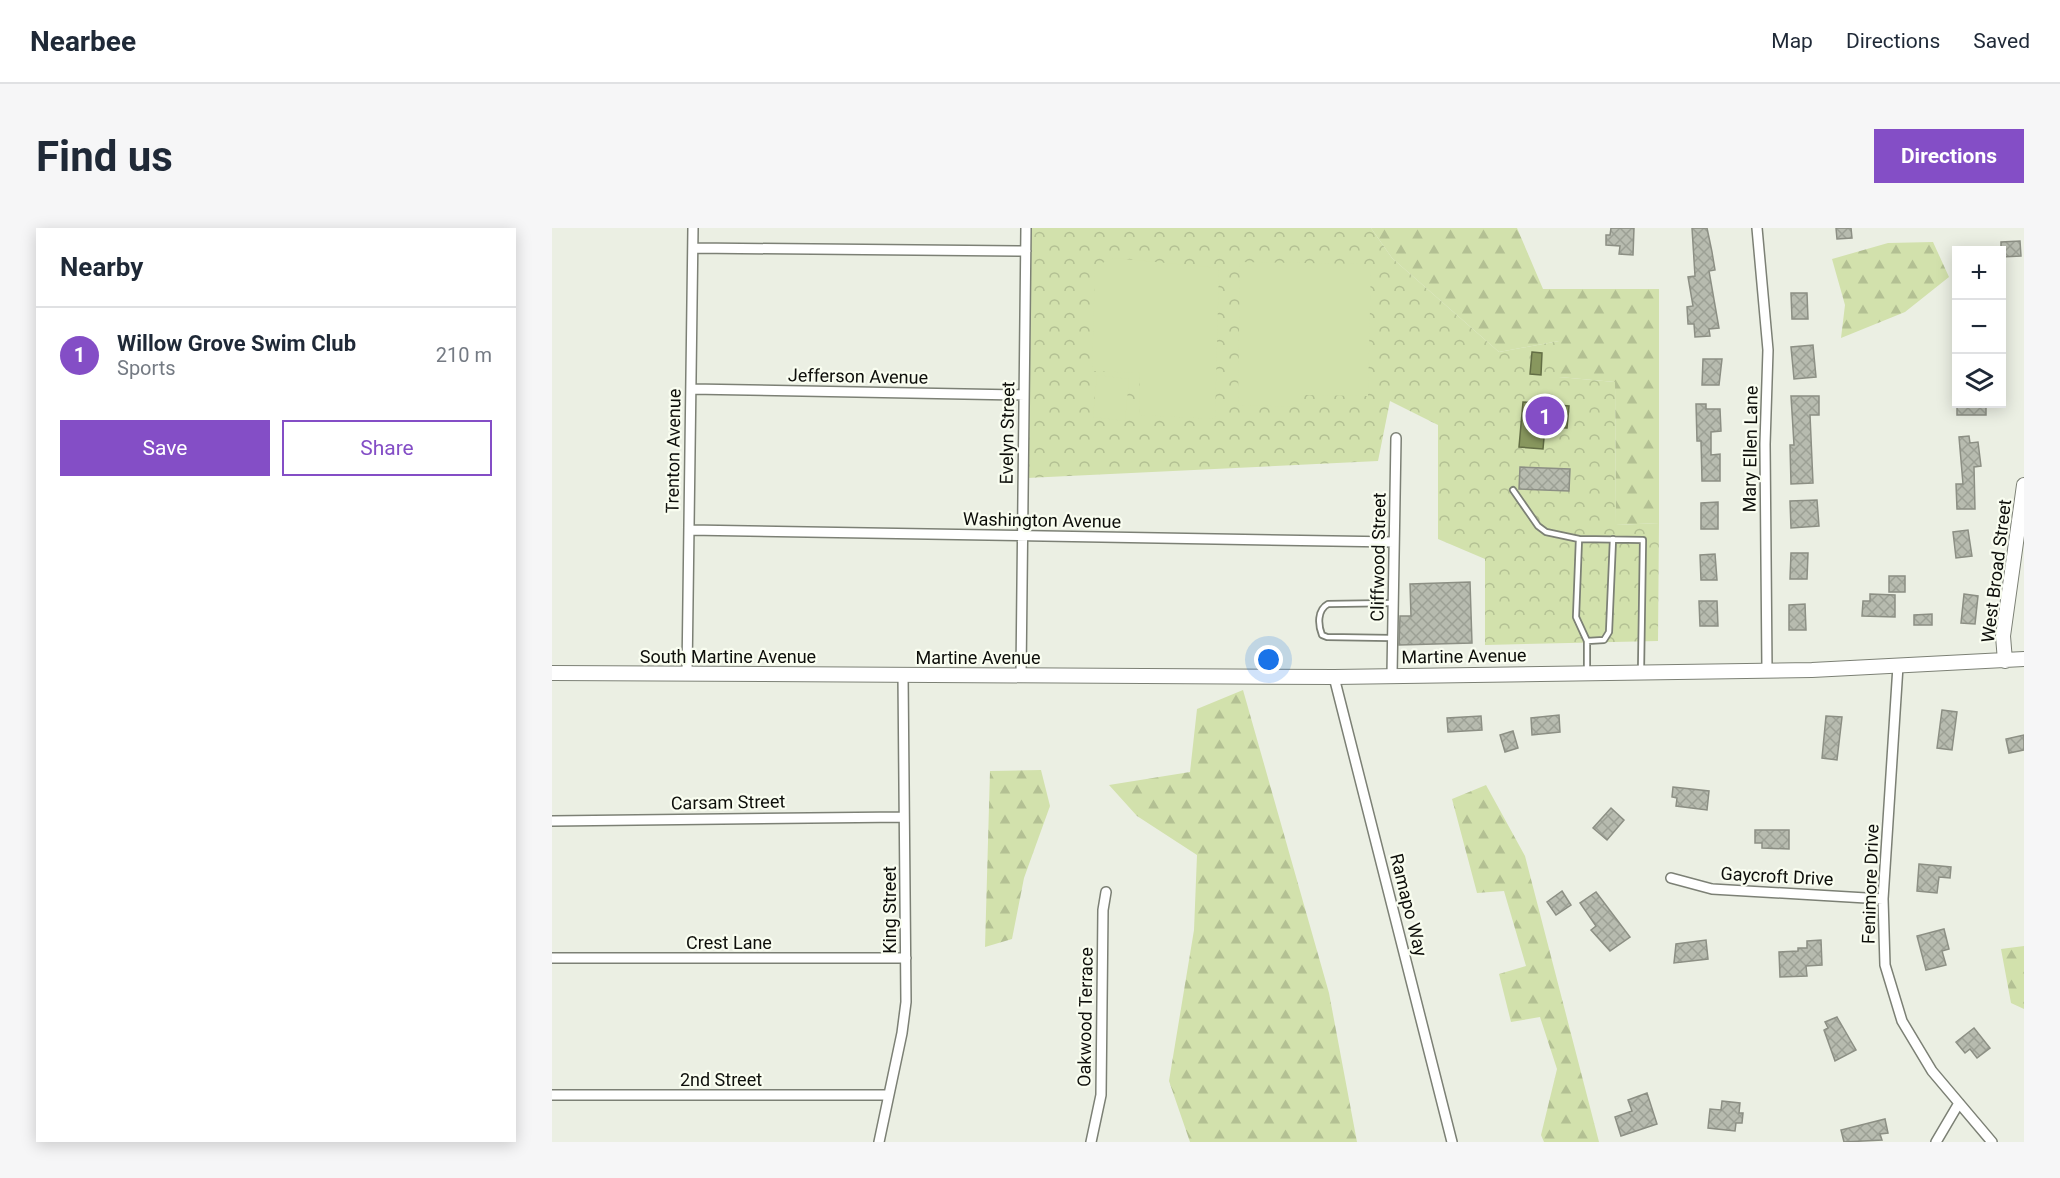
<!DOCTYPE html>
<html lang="en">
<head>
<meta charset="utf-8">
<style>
  :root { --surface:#fff; --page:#f6f6f7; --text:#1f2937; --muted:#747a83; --line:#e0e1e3; --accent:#844ec6 }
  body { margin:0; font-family:Roboto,sans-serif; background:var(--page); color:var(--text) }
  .controls { position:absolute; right:18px; top:18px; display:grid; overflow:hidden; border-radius:0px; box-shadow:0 3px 15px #0003 }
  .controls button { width:54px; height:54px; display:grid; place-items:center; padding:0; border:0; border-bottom:2px solid var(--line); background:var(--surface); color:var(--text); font:30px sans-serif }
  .you { position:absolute; left:717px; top:432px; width:21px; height:21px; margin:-15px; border:4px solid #fff; border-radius:50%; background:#1a73e8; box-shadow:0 0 0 9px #1a73e833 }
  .badge { display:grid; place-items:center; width:39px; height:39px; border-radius:50%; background:var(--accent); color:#fff; font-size:20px; font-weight:700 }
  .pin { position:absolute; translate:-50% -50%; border:3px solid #fff; box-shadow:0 2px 6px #0006 }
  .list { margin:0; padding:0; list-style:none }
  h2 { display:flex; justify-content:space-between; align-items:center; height:78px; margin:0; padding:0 24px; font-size:26px }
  h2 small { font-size:20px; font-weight:400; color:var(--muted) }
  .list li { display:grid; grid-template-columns:39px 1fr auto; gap:18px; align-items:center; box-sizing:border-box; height:96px; padding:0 24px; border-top:2px solid var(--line) }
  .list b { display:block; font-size:22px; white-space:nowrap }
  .list p { margin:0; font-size:20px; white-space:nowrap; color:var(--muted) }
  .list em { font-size:20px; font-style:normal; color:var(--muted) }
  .actions { display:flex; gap:12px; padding:18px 24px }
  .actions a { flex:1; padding:14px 0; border:2px solid var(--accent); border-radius:0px; text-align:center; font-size:21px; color:var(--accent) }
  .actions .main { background:var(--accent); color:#fff }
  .icon { flex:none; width:33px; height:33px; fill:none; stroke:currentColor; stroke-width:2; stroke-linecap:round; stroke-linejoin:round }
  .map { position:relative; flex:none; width:1472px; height:914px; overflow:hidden; border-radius:0px }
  header { display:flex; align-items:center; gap:36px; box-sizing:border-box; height:84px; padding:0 30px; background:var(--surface); border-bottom:2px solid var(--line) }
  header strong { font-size:28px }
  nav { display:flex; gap:33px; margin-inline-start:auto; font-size:21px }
  .intro { display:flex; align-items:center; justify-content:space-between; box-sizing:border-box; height:144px; padding:0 36px }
  h1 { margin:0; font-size:42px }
  .button { padding:15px 27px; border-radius:0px; background:var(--accent); color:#fff; font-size:21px; font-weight:700 }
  main { display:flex; gap:36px; padding:0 36px }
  aside { flex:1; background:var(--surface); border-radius:0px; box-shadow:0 3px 15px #0003 }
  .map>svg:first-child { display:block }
</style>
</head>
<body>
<header>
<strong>Nearbee</strong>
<nav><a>Map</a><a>Directions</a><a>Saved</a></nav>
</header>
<div class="intro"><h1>Find us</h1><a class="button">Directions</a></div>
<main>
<aside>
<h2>Nearby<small></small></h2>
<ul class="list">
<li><span class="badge">1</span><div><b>Willow Grove Swim Club</b><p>Sports</p></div><em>210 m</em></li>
</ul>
<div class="actions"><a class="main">Save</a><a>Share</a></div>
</aside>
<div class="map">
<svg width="1472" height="914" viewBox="0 0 1472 914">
  <defs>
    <pattern id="forest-firs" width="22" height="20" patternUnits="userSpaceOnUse" patternTransform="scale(1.5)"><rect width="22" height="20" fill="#d2e1ac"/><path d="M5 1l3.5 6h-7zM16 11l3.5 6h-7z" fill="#b3c093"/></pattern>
    <pattern id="park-crowns" width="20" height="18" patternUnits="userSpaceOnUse" patternTransform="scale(1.5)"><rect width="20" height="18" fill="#d2e1ac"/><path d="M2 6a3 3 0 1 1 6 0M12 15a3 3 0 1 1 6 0" fill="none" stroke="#b3c093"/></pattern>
    <pattern id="building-cross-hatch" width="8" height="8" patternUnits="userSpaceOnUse" patternTransform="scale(1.5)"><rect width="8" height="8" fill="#b7bbaf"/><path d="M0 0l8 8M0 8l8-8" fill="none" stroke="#9ca095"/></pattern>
  </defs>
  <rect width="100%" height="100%" fill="#ebefe3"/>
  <path fill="url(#forest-firs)" d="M 819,0 L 965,0 L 991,61 L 1107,61 L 1107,295 L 1064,297 L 1063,154 L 1007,149 L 1007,113 L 947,124 L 840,30 Z
    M 1381,14 L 1397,49 L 1353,84 L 1289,110 L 1293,77 L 1280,31 L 1336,15 Z
    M 691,462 L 777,765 L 805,914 L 638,914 L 617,853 L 642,702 L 645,627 L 585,588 L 557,557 L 638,544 L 645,481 Z
    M 489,542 L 498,578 L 472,650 L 460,711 L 433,719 L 438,543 Z
    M 934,557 L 973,628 L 1047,914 L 992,914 L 989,907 L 1005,841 L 988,789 L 959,794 L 947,746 L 974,738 L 952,663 L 925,665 L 900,571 Z
    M 1472,718 L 1472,781 L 1459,775 L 1449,721 Z"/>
  <path fill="url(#park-crowns)" d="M 475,0 L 819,0 L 840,30 L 947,124 L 1007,113 L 1007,149 L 1063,154 L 1064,297 L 1107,295 L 1106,413 L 933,417 L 933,331 L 886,311 L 886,197 L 838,173 L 826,233 L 475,250 Z"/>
  <path fill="#d2e1ac" d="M 562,30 L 667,40 L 663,191 L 587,187 L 588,145 L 540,143 L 543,38 Z
    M 688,34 L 819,36 L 816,168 L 750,167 L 749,179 L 686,177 Z
    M 545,147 L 577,151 L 573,193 L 541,189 Z"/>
  <path fill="#88975e" stroke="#636e45" stroke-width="1.5" d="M 980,124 L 990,125 L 989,147 L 978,146 Z
    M 971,174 L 1017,178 L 1015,200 L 993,199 L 991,221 L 967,219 Z"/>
  <path fill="url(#building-cross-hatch)" stroke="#8c8f84" stroke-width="1.5" d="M 1059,0 L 1082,0 L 1081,27 L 1067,26 L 1068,18 L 1054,17 L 1054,7 L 1058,7 Z
    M 1140,0 L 1155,0 L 1160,24 L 1163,42 L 1157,43 L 1167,100 L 1157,101 L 1158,108 L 1143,109 L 1142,96 L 1136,96 L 1135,79 L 1141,78 L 1136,49 L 1143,48 Z
    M 1284,0 L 1299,0 L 1300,10 L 1285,11 Z
    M 1468,13 L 1469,28 L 1449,29 L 1449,14 Z
    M 1239,65 L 1255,65 L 1256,91 L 1240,91 Z
    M 1261,117 L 1264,149 L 1242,151 L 1239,119 Z
    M 1151,131 L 1170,131 L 1167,157 L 1150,157 Z
    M 1239,168 L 1267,168 L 1267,187 L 1258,187 L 1261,255 L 1239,256 L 1238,217 L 1242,217 Z
    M 1144,176 L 1154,176 L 1154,181 L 1168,181 L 1169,203 L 1159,204 L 1159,227 L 1168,226 L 1168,253 L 1150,253 L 1149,213 L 1145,213 Z
    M 1405,176 L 1434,176 L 1434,187 L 1405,187 Z
    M 1417,208 L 1418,215 L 1426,214 L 1429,238 L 1422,239 L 1423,281 L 1405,281 L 1404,256 L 1411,256 L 1407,209 Z
    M 968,239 L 1018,241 L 1017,263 L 967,261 Z
    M 1265,272 L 1267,298 L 1239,300 L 1238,273 Z
    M 1166,274 L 1166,301 L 1149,301 L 1149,275 Z
    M 1416,302 L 1420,328 L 1404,330 L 1401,304 Z
    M 1239,325 L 1256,325 L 1255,351 L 1238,351 Z
    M 1163,326 L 1165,352 L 1149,352 L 1148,327 Z
    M 1337,348 L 1353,348 L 1353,364 L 1337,364 Z
    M 918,354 L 920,415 L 847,417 L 848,388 L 859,388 L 858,356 Z
    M 1318,366 L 1343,367 L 1343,389 L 1310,388 L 1311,373 L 1318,373 Z
    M 1412,366 L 1426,368 L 1423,396 L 1409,395 Z
    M 1147,373 L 1165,373 L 1166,398 L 1148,398 Z
    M 1253,376 L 1254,402 L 1237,402 L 1237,377 Z
    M 1380,386 L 1380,397 L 1362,397 L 1362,387 Z
    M 1390,482 L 1405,484 L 1400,522 L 1385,520 Z
    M 1007,487 L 1008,504 L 980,507 L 979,490 Z
    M 929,488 L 930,502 L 896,504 L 895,490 Z
    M 1274,488 L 1290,489 L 1285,532 L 1270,530 Z
    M 961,503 L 966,520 L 953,524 L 948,507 Z
    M 1472,507 L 1472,522 L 1457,525 L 1454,511 Z
    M 1121,559 L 1157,563 L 1155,582 L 1124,578 L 1125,570 L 1120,569 Z
    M 1059,580 L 1072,592 L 1055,612 L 1041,600 Z
    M 1203,602 L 1237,602 L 1237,621 L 1210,620 L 1210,615 L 1203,615 Z
    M 1367,636 L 1399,639 L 1398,650 L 1387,649 L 1385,665 L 1365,663 Z
    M 1010,663 L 1019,677 L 1004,687 L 995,674 Z
    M 1044,664 L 1078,709 L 1058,723 L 1039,702 L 1044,698 L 1028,675 Z
    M 1392,701 L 1397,721 L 1390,723 L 1394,737 L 1374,742 L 1365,708 Z
    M 1154,712 L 1156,731 L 1122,735 L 1124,716 Z
    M 1269,712 L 1270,737 L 1254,738 L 1255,748 L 1228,749 L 1227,724 L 1246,723 L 1246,720 L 1255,720 L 1255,713 Z
    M 1285,789 L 1304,822 L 1283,833 L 1272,802 L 1276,800 L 1273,794 Z
    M 1422,800 L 1438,820 L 1425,830 L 1418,821 L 1413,825 L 1404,814 Z
    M 1095,865 L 1105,896 L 1069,908 L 1063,889 L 1080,883 L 1076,872 Z
    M 1170,873 L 1188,875 L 1187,885 L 1191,885 L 1190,895 L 1184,895 L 1183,903 L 1156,900 L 1158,881 L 1169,882 Z
    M 1333,891 L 1336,905 L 1328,906 L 1330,912 L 1292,914 L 1289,902 Z"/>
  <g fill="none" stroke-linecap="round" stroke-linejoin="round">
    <defs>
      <path id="lane" d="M 961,262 L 986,298 L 994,304 L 1027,311
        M 839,410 L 775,409 L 770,407 C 766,397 765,382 776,376 L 841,375
        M 1035,413 L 1052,412 L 1057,404 L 1061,311
        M 1035,442 L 1035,413 L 1024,389 L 1027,311 L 1091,312 L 1089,442"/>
      <path id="street" d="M 1205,0 L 1216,122 L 1213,216 L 1215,442
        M 141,20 L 474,23
        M 139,161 L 472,167
        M 137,302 L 842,314
        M 1346,438 L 1331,671 L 1333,737 L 1350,793 L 1380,843 L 1440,914
        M 135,446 L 141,0
        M 469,447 L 474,0
        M 840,447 L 844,210
        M 782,449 L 900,914
        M 0,593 L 352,589
        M 1119,650 L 1160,661 L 1331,671
        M 0,730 L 354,730
        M 0,867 L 337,867
        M 327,914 L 350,805 L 354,774 L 351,446
        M 539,914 L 549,867 L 551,682 L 554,664
        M 1384,914 L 1407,875"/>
      <path id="secondary" d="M 1453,433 L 1451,408 L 1472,257
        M 0,445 L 782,449 L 1260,442 L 1472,431"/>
    </defs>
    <use href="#lane" stroke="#7c8075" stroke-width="8"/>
    <use href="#street" stroke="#7c8075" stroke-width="12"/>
    <use href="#secondary" stroke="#7c8075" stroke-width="16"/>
    <use href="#lane" stroke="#fff" stroke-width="4.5"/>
    <use href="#street" stroke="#fff" stroke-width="9"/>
    <use href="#secondary" stroke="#fff" stroke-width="14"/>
  </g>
  <g text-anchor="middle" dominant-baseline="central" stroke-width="4.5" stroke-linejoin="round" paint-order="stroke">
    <g font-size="18" fill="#0d0e0a" stroke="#f9fdf0">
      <text transform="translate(306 148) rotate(1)">Jefferson Avenue</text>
      <text transform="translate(455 205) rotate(-89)">Evelyn Street</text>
      <text transform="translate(1198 221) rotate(-89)">Mary Ellen Lane</text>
      <text transform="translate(121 223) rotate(-89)">Trenton Avenue</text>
      <text transform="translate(490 292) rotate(1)">Washington Avenue</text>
      <text transform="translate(826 329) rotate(-89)">Cliffwood Street</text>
      <text transform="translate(1444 343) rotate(-83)">West Broad Street</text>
      <text x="176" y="428">South Martine Avenue</text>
      <text transform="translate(912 428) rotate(-1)">Martine Avenue</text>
      <text x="426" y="429">Martine Avenue</text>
      <text transform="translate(176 574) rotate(-1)">Carsam Street</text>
      <text transform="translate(1225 648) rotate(3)">Gaycroft Drive</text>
      <text transform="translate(1318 656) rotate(-88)">Fenimore Drive</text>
      <text transform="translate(857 677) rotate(76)">Ramapo Way</text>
      <text transform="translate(337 682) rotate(-90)">King Street</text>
      <text x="177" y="714">Crest Lane</text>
      <text transform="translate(533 789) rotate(-89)">Oakwood Terrace</text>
      <text x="169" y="851">2nd Street</text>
    </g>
  </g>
</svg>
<div class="controls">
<button>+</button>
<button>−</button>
<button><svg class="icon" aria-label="layers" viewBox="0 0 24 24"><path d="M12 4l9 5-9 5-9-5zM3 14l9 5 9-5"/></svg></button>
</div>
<div class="you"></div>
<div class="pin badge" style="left:993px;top:188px">1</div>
</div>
</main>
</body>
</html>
